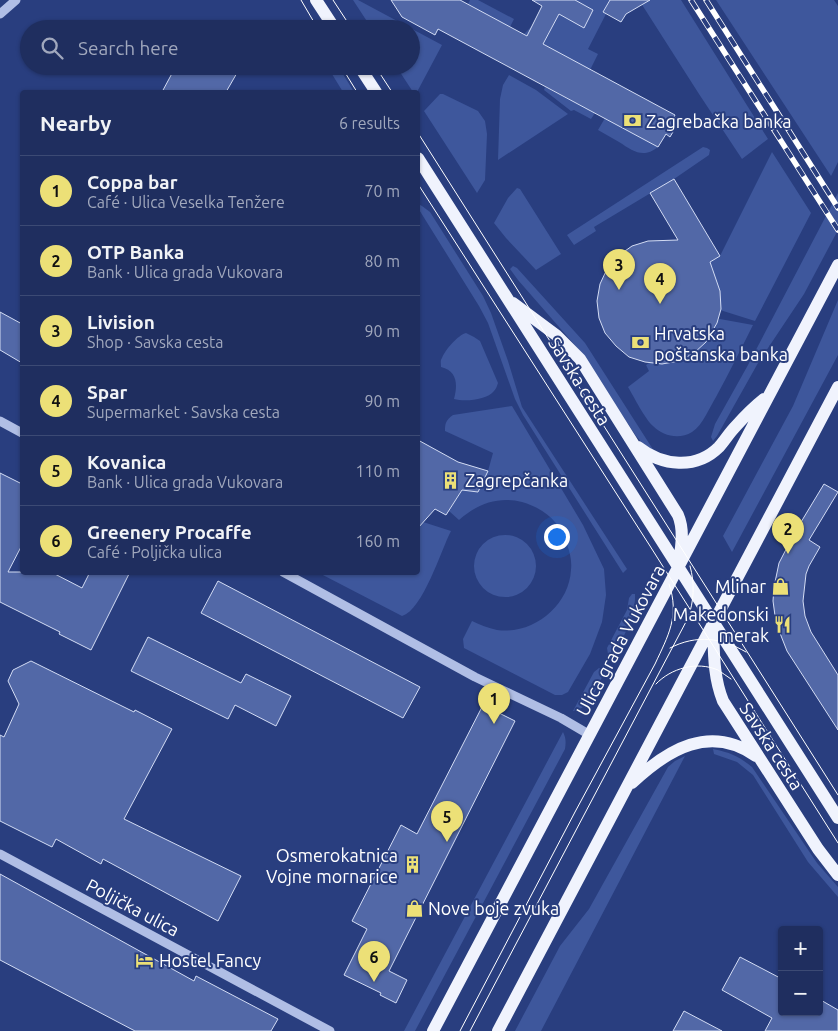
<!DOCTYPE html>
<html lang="en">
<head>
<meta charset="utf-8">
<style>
  :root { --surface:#1f2e5f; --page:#273665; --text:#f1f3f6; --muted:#a1a8bd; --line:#3c4a74; --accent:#ece077 }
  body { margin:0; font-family:Ubuntu,sans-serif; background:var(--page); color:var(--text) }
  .controls { position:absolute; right:15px; bottom:15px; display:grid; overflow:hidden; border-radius:5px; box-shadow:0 1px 4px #0004 }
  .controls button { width:45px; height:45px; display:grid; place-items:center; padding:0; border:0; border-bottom:1px solid var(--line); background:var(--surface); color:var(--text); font:25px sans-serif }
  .you { position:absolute; left:556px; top:536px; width:18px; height:18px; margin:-12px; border:4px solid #fff; border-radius:50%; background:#1a73e8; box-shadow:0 0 0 8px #1a73e833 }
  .badge { display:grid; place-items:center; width:32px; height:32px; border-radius:50%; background:var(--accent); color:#111; font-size:16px; font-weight:700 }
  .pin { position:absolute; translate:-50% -41px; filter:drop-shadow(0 1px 2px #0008) }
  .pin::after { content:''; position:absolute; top:26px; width:18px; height:15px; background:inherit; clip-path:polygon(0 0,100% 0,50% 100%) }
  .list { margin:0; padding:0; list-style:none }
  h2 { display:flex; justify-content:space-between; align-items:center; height:65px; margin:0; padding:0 20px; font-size:21px }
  h2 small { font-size:16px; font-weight:400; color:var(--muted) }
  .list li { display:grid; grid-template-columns:32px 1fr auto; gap:15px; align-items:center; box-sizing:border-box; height:70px; padding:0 20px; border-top:1px solid var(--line) }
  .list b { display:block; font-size:19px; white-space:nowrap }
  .list p { margin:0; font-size:16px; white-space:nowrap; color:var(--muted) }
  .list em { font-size:16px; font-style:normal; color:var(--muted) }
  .icon { flex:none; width:28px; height:28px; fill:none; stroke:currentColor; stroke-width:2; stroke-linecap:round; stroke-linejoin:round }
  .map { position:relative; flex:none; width:838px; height:1031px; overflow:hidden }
  .search { position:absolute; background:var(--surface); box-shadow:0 1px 4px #0004; left:20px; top:20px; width:400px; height:55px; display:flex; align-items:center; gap:12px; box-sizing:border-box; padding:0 18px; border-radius:28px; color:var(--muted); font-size:19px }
  .panel { position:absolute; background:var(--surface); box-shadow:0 1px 4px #0004; left:20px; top:90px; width:400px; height:485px; border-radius:5px }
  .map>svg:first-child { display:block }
</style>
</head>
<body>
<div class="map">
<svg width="838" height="1031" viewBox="0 0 838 1031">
  <rect width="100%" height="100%" fill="#293e7f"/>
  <path fill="#3e579c" d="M 353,0 L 358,0 L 442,45 L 417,92 L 413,92 L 396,66 L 411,66 L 411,29 L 372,29 Z
    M 470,0 L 478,0 L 514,19 L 510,27 L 468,4 Z
    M 566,0 L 630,0 L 609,1 L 603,12 L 606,14 L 588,49 L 598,54 L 590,70 L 524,34 L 532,26 L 548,35 Z
    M 639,0 L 681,0 L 768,139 L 742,159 L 699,94 Z
    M 716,0 L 834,0 L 838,6 L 838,162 L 831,176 Z
    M 327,66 L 338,66 L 354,92 L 343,92 Z
    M 509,75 L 536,90 L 568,114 L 498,160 L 500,99 L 503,85 Z
    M 545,87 L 595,113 L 591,119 L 574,110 L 571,111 L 544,90 Z
    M 440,94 L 443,94 L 478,111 L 485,121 L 487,134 L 485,180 L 477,193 L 424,111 Z
    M 605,118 L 658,147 C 643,159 633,151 619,142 C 612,138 605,134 598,130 Z
    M 703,147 L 707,148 L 710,150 L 709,155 L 674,179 L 594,227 L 596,231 L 574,245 L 567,235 Z
    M 772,152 L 811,213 L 755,321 L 720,310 L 696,270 L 720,256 Z
    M 517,188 L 520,189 L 561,254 L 536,270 L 506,238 L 494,223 L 508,198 Z
    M 838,193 L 838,230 L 804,294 L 758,363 L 717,436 L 713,441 L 711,437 L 715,424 L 748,365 Z
    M 418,204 L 422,206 L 430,212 L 483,296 L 491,313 L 508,361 L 522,407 L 627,569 L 623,573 L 523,415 L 515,399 L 488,323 L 479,306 L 418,208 Z
    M 513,266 L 517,268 L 585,343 L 654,451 L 643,444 L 636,436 L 580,351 L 518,280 L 510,269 Z
    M 838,300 L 838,355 L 732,552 L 723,536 L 793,406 Z
    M 720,319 L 753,325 C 741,349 729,373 716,397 C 709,408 703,425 692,432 C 679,440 663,436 653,426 C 645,419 634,397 628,387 L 649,371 L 646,365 Z
    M 466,333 L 474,337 L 480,341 L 498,383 C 497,386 496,389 494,391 C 487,400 465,402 454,399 C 458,384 457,371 441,367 C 441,363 440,361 442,358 C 445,350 458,335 466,333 Z
    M 512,406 L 583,525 L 604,569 L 606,595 L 602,622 L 590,654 L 568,692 L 562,695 L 555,695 L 464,648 L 463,639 L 472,621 C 480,625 488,628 497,630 C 533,635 569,606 571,570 C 572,561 570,553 567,544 C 561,522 543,508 522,502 C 498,496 477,504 459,520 L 449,511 L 462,490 L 478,492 L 488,471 L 493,453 L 445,431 C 445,423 446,420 453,415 Z
    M 423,522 L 451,531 C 441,550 423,610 402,616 L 319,573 L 418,572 L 418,528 Z
    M474 566a31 31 0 1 1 62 0a31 31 0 1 1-62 0Z
    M 632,594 L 635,594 C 636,617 623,637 613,657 L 608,654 L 607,648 L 627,610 L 629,598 Z
    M 599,668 L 605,671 C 598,684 590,710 573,711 L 594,672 Z
    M 563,732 C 566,738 566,742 565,749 L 415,1031 L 404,1031 Z
    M 713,749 C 732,753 738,756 752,767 L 817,863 L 838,887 L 838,897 L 808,862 L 753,775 L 737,762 L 714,754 Z
    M 685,756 L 541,1031 L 515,1031 L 560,946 L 589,909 L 668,767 L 675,761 Z"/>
  <path fill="#5268a7" stroke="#d3dcf4" d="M 391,0 L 460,0 L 527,36 L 542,6 L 532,0 L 575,0 L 593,10 L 584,28 L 559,14 L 543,44 L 675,115 L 674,117 L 680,120 L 670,137 L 666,134 L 658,147 L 438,29 L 435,35 L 402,17 Z
    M 610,0 L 650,0 L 626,14 L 621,22 L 603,12 Z
    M 176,66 L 241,66 L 226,92 L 162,92 Z
    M 674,179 L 720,256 L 710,262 L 720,291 L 721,309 L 717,323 L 706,342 L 694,353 L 679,361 L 662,364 L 645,362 L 629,357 L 616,346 L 605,333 L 599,318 L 597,301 L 600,284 L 607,269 L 618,256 L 632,246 L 648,241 L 678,240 L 650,193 Z
    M 0,312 L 22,324 L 22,363 L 0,350 Z
    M 418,440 L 458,462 L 488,471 L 478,492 L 462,490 L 446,515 L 435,509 L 418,528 Z
    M 0,473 L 22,484 L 22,545 L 8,572 L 51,572 L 82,588 L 90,572 L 130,572 L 91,650 L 59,634 L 60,632 L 0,602 Z
    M 824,484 L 838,492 L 809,540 L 820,547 L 809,566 L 806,574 L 803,601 L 805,616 L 811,632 L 838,675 L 838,730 L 787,651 L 776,623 L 773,601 L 774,587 L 779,563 L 795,532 Z
    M 218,581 L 420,687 L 403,718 L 201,613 Z
    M 148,637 L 241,683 L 246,674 L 291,696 L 276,726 L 235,705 L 228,719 L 131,671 Z
    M 31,661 L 134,712 L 135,710 L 172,729 L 124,819 L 241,876 L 218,921 L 103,859 L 101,864 L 56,839 L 52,847 L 0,821 L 0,735 L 4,737 L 19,704 L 8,681 L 13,670 Z
    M 483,705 L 515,721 L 389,971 L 407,980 L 396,1003 L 380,995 L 381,993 L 344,975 L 367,929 L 352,921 L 401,825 L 417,834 Z
    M 0,874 L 194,981 L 196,976 L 278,1019 L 271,1031 L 135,1031 L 0,960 Z
    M 740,957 L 782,979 L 782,1012 L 819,1012 L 819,999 L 838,1010 L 838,1031 L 765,1031 L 772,1018 L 722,990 Z
    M 684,1011 L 722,1031 L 673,1031 Z"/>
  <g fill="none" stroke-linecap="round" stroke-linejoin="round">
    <path stroke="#b0bee5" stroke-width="9" d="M 0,14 L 16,0
      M 0,421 L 22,433
      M 283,572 L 475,677 L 561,718 L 590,735
      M 0,854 L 330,1031"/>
    <path stroke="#f0f3fd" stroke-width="12" d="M 316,0 L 335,29
      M 359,66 L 376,92
      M 418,158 L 838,818
      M 513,303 L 556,335 L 580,359 L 678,515 C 684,529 682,545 679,560
      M 638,447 C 662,466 696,470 719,447 C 725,440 730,432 736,426 C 745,416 754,407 764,399
      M 713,625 C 714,651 713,676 723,701 L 818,849 L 838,875
      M 632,783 C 668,749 710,724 756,756
      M 433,1031 L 838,265
      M 498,1031 L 838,387"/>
    <path stroke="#fff" stroke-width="1" d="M 301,0 L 318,29
      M 333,0 L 352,29
      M 341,66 L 357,92
      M 375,66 L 392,92
      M 418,133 L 838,795
      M 418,184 L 650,546 L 838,843
      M 670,648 C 697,634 722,638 746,652
      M 656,684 C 671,668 697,661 718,670 C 722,673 727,676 731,679
      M 460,1031 L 575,812 L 655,664 C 668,636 680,616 669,584
      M 470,1031 L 688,618 C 694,601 695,584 690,566"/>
    <defs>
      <path id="rail" d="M 691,0 L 838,230
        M 706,0 L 838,208"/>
    </defs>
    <use href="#rail" stroke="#fff" stroke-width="5.5"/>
    <use href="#rail" stroke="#293e7f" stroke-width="4" stroke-dasharray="11" stroke-linecap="butt"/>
  </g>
  <defs>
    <symbol id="bank-bare" viewBox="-9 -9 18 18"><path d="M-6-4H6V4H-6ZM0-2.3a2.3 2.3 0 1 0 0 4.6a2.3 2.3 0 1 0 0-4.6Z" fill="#ece077" stroke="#293e7f" stroke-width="2.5" paint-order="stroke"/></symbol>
    <symbol id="building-bare" viewBox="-9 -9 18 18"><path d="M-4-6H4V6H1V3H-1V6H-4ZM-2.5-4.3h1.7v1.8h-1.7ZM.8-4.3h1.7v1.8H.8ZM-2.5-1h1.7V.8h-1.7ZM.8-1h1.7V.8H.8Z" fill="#ece077" stroke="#293e7f" stroke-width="2.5" paint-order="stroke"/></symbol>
    <symbol id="shop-bare" viewBox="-9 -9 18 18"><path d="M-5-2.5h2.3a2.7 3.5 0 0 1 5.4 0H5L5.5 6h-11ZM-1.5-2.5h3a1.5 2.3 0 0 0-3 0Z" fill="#ece077" stroke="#293e7f" stroke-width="2.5" paint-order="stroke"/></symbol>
    <symbol id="restaurant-bare" viewBox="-9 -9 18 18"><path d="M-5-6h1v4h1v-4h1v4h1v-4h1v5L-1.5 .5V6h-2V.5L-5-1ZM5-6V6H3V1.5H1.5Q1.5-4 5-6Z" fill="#ece077" stroke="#293e7f" stroke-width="2.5" paint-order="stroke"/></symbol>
    <symbol id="hotel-bare" viewBox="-9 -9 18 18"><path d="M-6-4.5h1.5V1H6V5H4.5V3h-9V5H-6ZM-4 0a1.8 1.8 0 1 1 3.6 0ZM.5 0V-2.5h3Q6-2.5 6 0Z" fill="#ece077" stroke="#293e7f" stroke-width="2.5" paint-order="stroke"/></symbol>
  </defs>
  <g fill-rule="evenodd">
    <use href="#bank-bare" x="620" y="108" width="25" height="25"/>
    <use href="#bank-bare" x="628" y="330" width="25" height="25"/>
    <use href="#building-bare" x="438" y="468" width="25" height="25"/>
    <use href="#shop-bare" x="768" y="574" width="25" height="25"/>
    <use href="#restaurant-bare" x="770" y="612" width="25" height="25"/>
    <use href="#building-bare" x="400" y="852" width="25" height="25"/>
    <use href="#shop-bare" x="402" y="896" width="25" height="25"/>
    <use href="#hotel-bare" x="132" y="948" width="25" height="25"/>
  </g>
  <g text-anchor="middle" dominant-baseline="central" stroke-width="4" stroke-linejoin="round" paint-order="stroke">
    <g font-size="18" fill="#fff" stroke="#293e7f" text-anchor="start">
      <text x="646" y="121">Zagrebačka banka</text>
      <text x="654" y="333">Hrvatska<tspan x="654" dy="21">poštanska banka</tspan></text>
      <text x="465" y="480">Zagrepčanka</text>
      <text x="766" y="586" text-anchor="end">Mlinar</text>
      <text x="769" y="614" text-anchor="end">Makedonski<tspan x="769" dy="21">merak</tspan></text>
      <text x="398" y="855" text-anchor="end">Osmerokatnica<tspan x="398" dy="21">Vojne mornarice</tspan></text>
      <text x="428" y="908">Nove boje zvuka</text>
      <text x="159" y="960">Hostel Fancy</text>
    </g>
    <g font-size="18" fill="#fff" stroke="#293e7f">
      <text transform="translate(580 381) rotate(58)">Savska cesta</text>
      <text transform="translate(620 640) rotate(-62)">Ulica grada Vukovara</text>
      <text transform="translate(772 746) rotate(57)">Savska cesta</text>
      <text transform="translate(133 907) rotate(28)">Poljička ulica</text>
    </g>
  </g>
</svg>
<div class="controls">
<button>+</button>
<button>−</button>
</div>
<div class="you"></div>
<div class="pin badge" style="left:494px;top:724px">1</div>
<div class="pin badge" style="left:788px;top:554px">2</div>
<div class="pin badge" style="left:619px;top:290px">3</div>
<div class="pin badge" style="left:660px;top:304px">4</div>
<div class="pin badge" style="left:447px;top:842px">5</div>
<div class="pin badge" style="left:374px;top:982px">6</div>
<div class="search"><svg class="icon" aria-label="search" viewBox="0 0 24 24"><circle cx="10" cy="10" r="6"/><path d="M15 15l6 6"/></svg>Search here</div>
<section class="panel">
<h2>Nearby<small>6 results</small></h2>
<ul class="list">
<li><span class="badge">1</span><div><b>Coppa bar</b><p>Café · Ulica Veselka Tenžere</p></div><em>70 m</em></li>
<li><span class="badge">2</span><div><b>OTP Banka</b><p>Bank · Ulica grada Vukovara</p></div><em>80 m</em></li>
<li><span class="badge">3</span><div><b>Livision</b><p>Shop · Savska cesta</p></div><em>90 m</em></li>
<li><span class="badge">4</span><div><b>Spar</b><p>Supermarket · Savska cesta</p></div><em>90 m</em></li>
<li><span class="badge">5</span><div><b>Kovanica</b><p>Bank · Ulica grada Vukovara</p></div><em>110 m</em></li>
<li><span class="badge">6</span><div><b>Greenery Procaffe</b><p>Café · Poljička ulica</p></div><em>160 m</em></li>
</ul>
</section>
</div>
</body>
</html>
